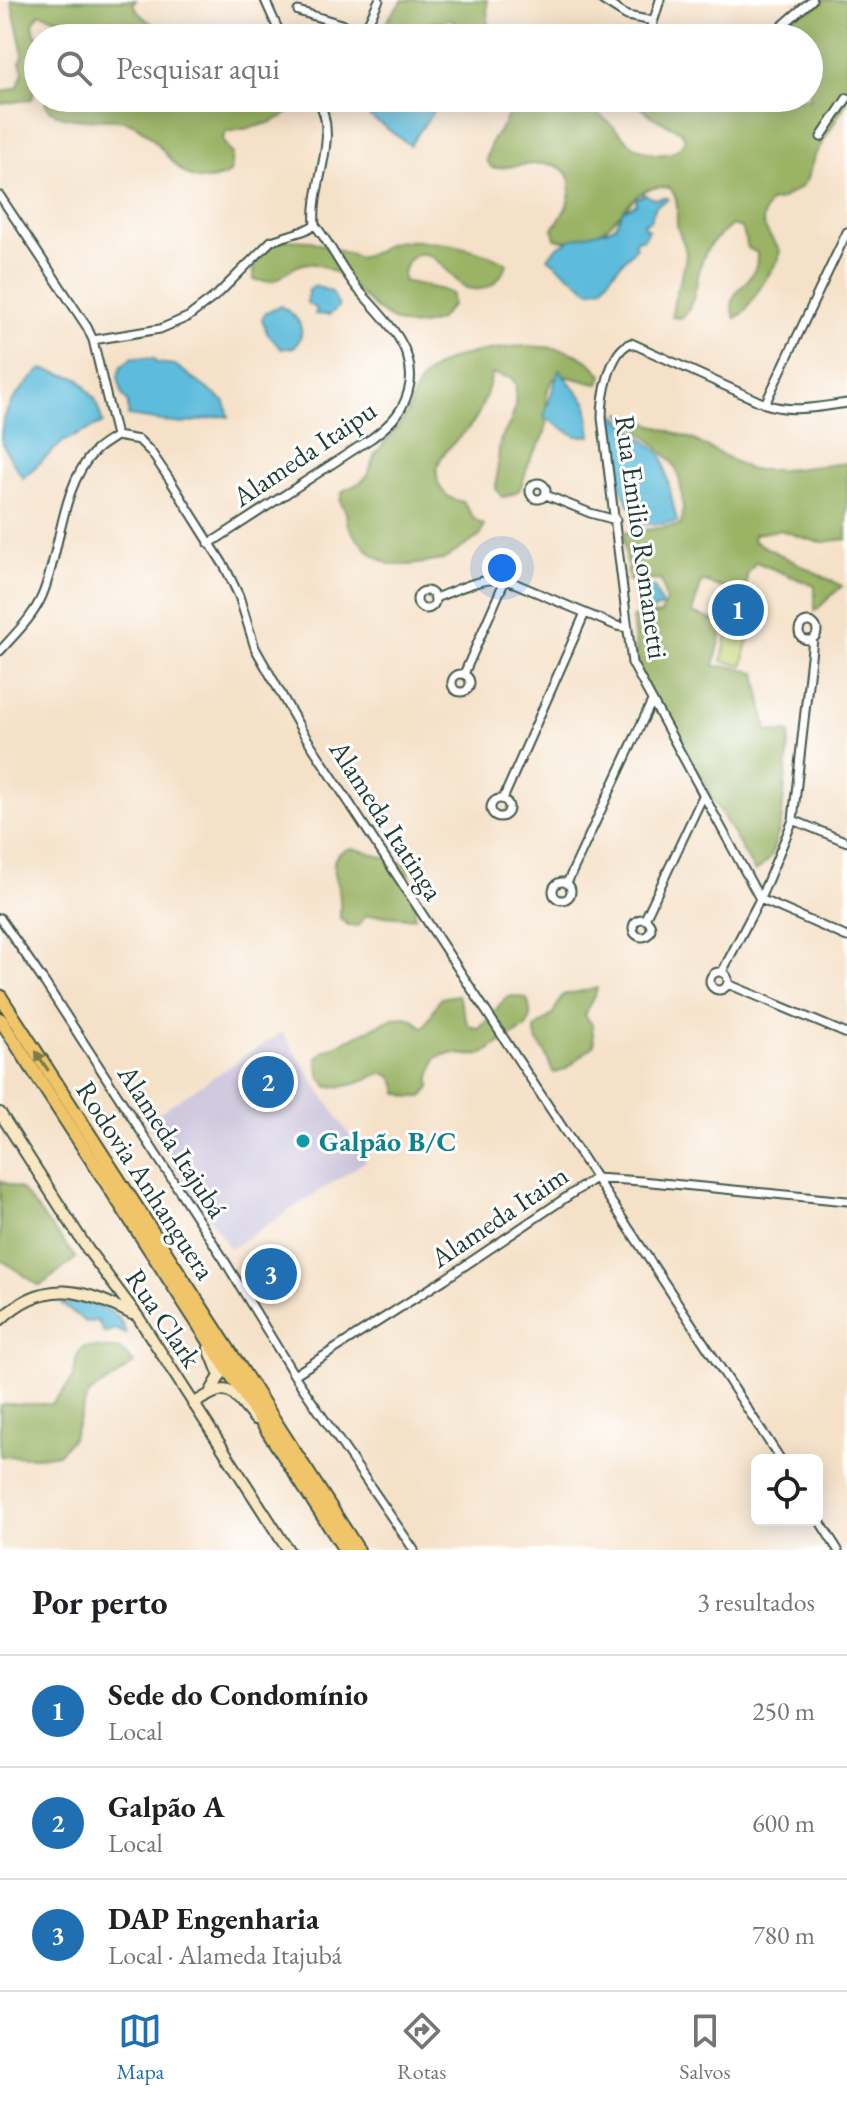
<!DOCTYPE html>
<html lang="pt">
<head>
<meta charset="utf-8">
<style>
  :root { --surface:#fff; --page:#f2f2f2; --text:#202124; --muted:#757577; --line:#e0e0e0; --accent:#1f6fb2 }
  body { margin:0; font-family:"EB Garamond",serif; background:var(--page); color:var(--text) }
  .controls { position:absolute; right:24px; bottom:24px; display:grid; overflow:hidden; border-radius:12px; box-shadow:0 4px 20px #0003 }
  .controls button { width:72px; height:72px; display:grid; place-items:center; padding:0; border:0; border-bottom:2px solid var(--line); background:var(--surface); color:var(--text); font:40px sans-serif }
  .you { position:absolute; left:502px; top:568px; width:28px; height:28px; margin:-20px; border:6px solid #fff; border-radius:50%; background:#1a73e8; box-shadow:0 0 0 12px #1a73e833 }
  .badge { display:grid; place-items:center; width:52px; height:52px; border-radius:50%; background:var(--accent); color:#fff; font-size:26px; font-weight:700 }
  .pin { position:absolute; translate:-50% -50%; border:4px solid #fff; box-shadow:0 2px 8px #0006 }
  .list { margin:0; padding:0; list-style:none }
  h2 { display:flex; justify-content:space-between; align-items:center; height:104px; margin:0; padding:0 32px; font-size:34px }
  h2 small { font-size:26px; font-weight:400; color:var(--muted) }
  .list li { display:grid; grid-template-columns:52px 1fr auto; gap:24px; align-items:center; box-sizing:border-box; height:112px; padding:0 32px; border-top:2px solid var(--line) }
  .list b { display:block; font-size:30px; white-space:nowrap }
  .list p { margin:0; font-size:26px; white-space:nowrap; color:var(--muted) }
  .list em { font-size:26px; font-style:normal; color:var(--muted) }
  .icon { flex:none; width:44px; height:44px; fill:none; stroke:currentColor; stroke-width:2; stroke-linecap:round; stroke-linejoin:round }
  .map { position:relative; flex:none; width:847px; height:1550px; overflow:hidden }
  .search { position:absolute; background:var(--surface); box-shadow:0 4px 20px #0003; left:24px; right:24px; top:24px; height:88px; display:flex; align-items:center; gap:20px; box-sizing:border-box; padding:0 28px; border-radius:44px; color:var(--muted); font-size:30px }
  .sheet { height:440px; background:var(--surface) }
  nav { display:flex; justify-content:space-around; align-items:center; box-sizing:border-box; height:112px; border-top:2px solid var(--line); background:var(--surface); font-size:22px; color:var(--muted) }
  nav a { display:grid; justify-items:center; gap:4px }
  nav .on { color:var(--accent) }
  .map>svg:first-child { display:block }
</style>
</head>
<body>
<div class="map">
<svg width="847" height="1550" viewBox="0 0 847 1550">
  <rect width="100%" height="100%" fill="#fff"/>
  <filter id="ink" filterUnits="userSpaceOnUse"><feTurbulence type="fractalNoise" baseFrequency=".0125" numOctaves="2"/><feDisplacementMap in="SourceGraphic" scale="16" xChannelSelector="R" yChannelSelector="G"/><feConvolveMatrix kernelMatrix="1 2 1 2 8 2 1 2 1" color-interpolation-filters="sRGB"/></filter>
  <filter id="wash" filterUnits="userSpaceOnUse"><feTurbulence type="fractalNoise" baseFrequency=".006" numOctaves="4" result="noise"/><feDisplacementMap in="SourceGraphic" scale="32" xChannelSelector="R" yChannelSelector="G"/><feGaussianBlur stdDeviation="1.8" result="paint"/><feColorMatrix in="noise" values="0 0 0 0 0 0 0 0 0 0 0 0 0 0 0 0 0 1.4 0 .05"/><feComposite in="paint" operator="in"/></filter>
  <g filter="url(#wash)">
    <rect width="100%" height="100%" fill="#f5e1c8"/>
    <path fill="#c7c0d9" d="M 282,1032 L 366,1161 L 230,1249 L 146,1121 Z"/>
    <path fill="#c3d173" stroke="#718754" stroke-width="2" d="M 729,626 L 750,630 L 743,665 L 722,661 Z"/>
    <path fill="#9ab365" stroke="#5c784c" stroke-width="2" d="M 11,0 L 136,0 L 133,4 C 142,22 159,25 173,38 L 93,38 L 86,23 L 70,23 L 40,13 L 33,23 L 35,34 L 40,38 L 38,38 L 38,78 L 32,99 L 0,104 L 0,93 L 18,87 L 23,71 L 20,63 L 23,54 Z
      M 403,0 L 487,0 L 488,38 L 459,38 L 459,27 L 452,19 L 428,23 L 412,38 L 376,38 L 393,12 Z
      M 822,0 L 847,0 L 847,101 L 814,157 L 807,179 L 801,187 L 780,200 L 770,202 C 755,223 767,232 780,250 L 778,260 L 744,313 L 735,318 C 724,290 749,288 756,266 C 757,264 757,255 757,253 L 748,248 L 742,228 L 732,225 C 724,232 714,239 709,247 C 693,269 701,297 682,318 L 672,317 C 672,295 684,277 686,255 C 686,243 678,235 677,224 C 676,210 680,200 670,188 C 634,182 628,212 604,229 C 597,234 588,236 580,238 C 570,241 565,241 555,239 L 553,229 C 558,220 566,212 568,202 C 576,174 563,162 536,164 C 521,164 507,168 492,168 L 486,160 L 492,140 L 504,124 L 515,98 L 579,98 C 586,108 599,114 608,122 C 618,130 625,141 636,147 C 653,157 677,159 685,139 L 681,131 C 664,123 643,115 634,98 L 809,98 L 809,38 L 769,38 L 795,15 L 814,9 Z
      M 47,98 L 91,100 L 95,98 L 304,98 C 284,124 256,127 226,132 L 222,140 L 232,154 L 230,173 C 179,200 169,142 133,124 C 112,114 72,126 53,112 C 49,110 47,106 45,103 Z
      M 280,240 L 311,241 L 360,258 C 365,255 372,254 378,251 C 384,247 382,246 388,244 C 415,235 484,248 507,264 C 500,279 492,291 474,289 C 470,289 466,288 463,286 C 453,278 445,267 435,259 C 417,245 401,262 403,281 L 443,290 L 452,294 L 452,305 L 438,321 C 428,324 416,327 406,325 C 371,317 353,274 318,265 C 299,260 293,269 279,278 C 271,283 262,281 254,280 C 252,260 263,249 280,240 Z
      M 520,346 C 553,347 580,347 602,375 L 599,384 C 585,384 568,372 556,378 C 541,386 549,418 545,432 C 543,443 534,450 530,460 C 525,469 525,482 519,490 C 514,495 508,496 502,497 L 496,489 L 499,449 L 501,439 L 511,421 L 515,407 L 516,386 L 512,378 L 492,374 C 488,390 483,407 474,421 C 465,435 447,445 440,460 C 431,480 442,499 463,502 L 475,520 L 484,525 L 480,536 L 443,560 L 411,565 L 389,564 L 372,554 L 356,538 L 347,523 L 346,512 L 340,501 L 343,491 C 351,486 364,483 368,474 C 372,467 371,459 377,452 C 387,439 399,427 407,413 C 412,403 413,393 419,384 C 439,353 488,350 520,346 Z
      M 620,413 L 692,439 L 750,470 L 783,470 L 847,463 L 847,539 L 823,542 L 814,541 L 780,530 L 754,534 L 753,541 L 842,586 L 815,611 L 815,586 L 756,562 L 747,574 L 746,590 L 732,591 L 702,581 L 692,613 L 724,624 L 714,666 L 734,667 L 756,673 L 767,731 L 790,733 L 781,824 L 770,859 L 755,872 L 638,669 L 632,617 L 661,614 L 666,601 L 661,580 L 629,581 L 623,533 L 681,525 C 685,510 682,475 672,462 C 657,444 637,429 620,413 Z
      M 352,848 C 371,852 388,861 408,864 L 415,906 L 415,917 C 398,920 382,913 365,916 L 359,926 L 348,925 L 340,918 C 340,909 341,899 339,891 C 336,871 324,854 352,848 Z
      M 597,988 C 595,998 587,1005 585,1016 L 592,1024 L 594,1045 C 581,1055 569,1071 554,1073 C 549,1066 549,1061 546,1054 C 539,1042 535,1043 535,1028 L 552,1015 L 563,995 Z
      M 458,995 L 468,1025 L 478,1029 C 483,1024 489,1020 493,1014 C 503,999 508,991 527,999 C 539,1032 516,1031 496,1045 C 489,1049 489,1053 480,1055 C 463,1057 453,1049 436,1058 L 430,1077 L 430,1088 L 422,1097 L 411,1097 L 398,1093 C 392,1060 374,1078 354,1084 C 346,1087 337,1087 328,1087 C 319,1078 317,1071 317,1058 L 325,1051 L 393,1018 C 410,1016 411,1017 423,1028 C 431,1018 433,1008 441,998 Z
      M 0,1181 L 21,1189 L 76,1258 L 40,1286 L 0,1259 Z
      M 84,1347 L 120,1349 L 134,1363 L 116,1377 L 97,1388 L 87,1397 L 73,1437 L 58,1454 L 39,1457 L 0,1456 L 0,1406 L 6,1404 L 51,1404 C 59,1397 68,1388 73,1377 C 78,1364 72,1359 84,1347 Z"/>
    <path fill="#5dbcdb" stroke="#3e7c88" stroke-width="2" d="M 441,22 L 465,38 L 405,38 L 409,28 Z
      M 374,98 L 442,98 L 410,145 L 368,115 Z
      M 643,194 L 655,199 L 664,197 L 668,199 L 656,206 L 650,221 L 644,223 L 644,227 L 648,229 L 643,240 L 638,239 L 634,243 L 636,247 L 610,276 L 603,287 L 590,291 L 548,258 C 564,233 592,238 615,226 L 623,210 L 636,204 L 636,198 L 641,197 Z
      M 315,286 L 332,292 L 339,307 L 329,315 L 315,314 L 317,309 L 307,303 L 308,291 Z
      M 280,306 C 297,315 310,330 294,347 L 281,349 L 267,333 L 262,319 L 266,312 Z
      M 132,357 L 154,359 L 156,363 L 175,365 L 225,402 L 229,417 L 222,416 L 182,424 L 128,416 L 128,403 L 123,396 L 118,377 L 121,367 Z
      M 42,369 L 78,378 L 95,399 L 103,423 L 64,441 L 23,478 C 16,466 5,453 1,440 C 0,409 22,387 42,369 Z
      M 559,370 L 587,403 L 591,436 L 576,436 L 544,417 Z
      M 608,409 L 662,455 L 677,522 L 660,524 L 642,524 C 615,493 612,448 608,409 Z
      M 646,585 L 654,587 L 662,606 L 647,613 L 636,610 L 635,586 Z
      M 82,1302 C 95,1305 113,1309 120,1320 C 123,1325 124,1329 126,1334 L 115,1329 L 104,1333 L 98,1321 L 86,1322 L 61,1304 Z"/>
  </g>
  <g filter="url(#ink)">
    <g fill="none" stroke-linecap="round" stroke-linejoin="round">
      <defs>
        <path id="street" d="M 265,0 L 282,38
          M 602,0 L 627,16 L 653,21
          M 298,11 L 364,31
          M 649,36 L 660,0
          M 361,38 L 379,0
          M 768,38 L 812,0
          M 821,137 L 847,98
          M 0,196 L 87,327 L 93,340 L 116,436 L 139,440 L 151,452 L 170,480 L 225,567 L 239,596 L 255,648 L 302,731 L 781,1460
          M 93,340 L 160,329 L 188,317 L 218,294 L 271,241 L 303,231 L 315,225 C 311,182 341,138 317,98
          M 847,403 C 819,407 792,413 765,404 L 631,343 C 609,351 602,398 602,418 L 632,663 L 760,899 L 847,937
          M 765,404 L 847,232
          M530 491a8 8 0 1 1 16 0a8 8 0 1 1-16 0Z
          M 546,495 L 590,513 L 616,520
          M 209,544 L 372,438 C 392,423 406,409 410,383 C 415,344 380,315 357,288 C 341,268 331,245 315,225
          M417 600a9 9 0 1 1 18 0a9 9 0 1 1-18 0Z
          M 435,598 C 460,589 487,573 514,583 L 585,613 L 617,626 L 628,628
          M799 631a9 9 0 1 1 18 0a9 9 0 1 1-18 0Z
          M 0,651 C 15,634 33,617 42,596 C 61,552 60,486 95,451 C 101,445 109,441 116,436
          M452 683a9 9 0 1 1 18 0a9 9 0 1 1-18 0Z
          M 464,674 L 505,580
          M491 808a9 9 0 1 1 18 0a9 9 0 1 1-18 0Z
          M 503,799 L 585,613
          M 793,820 L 847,842
          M553 891a9 9 0 1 1 18 0a9 9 0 1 1-18 0Z
          M 567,883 L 652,701
          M 0,918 L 45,983 L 223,1258 L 294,1375 L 414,1550
          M633 928a9 9 0 1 1 18 0a9 9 0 1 1-18 0Z
          M 645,919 L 703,796
          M710 981a9 9 0 1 1 18 0a9 9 0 1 1-18 0Z
          M 722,972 L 760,899 L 793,820 L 813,639
          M 728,984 L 847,1034
          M 294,1375 L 445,1279 L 595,1178 L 641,1181 L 847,1201
          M 817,1517 L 838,1550"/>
        <path id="secondary" d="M 0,1113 L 88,1250 L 138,1317 L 288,1550
          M 0,1320 C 44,1277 84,1289 132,1314
          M 209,1348 L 220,1376 L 211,1391
          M 193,1404 C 232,1380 228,1389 255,1419"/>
        <path id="highway" d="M 0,996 L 358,1550
          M 0,1019 L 345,1550"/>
      </defs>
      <use href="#street" stroke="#3f564a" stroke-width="11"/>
      <use href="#secondary" stroke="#3f564a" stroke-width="14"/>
      <use href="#highway" stroke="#3f564a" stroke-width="16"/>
      <use href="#street" stroke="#fff" stroke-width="7"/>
      <use href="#secondary" stroke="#f9e7c3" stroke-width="10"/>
      <use href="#highway" stroke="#f0c469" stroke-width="12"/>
    </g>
    <defs><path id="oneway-solid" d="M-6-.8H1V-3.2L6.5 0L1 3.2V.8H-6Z" transform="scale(2)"/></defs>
    <use fill="#7d7a4c" href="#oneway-solid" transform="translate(42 1061) rotate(-123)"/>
  </g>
  <circle fill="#0f9aa8" stroke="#fff" stroke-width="3" cx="303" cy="1141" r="8"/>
  <g text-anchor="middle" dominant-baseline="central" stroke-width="6" stroke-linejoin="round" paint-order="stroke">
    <g font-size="28" fill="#1f3d34" stroke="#fff">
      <text transform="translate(304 453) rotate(-34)">Alameda Itaipu</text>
      <text transform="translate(642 537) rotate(82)">Rua Emilio Romanetti</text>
      <text transform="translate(387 820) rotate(57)">Alameda Itatinga</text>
      <text transform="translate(173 1141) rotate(57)">Alameda Itajubá</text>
      <text transform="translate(146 1180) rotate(57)">Rodovia Anhanguera</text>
      <text transform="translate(499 1216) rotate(-34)">Alameda Itaim</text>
      <text transform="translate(164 1318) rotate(56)">Rua Clark</text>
    </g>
    <g font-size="28" font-weight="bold" fill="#0d838f" stroke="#fff" text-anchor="start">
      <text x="319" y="1141">Galpão B/C</text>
    </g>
  </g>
</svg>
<div class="controls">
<button><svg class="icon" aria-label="locate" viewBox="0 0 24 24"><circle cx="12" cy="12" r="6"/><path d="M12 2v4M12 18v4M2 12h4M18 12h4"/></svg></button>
</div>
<div class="you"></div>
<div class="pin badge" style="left:738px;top:610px">1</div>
<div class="pin badge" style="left:268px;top:1082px">2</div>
<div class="pin badge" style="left:271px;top:1274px">3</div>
<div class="search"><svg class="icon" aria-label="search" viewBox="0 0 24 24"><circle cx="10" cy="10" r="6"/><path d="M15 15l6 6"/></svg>Pesquisar aqui</div>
</div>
<section class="sheet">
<h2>Por perto<small>3 resultados</small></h2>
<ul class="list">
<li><span class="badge">1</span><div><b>Sede do Condomínio</b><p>Local</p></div><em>250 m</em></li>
<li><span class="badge">2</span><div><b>Galpão A</b><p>Local</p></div><em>600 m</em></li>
<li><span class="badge">3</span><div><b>DAP Engenharia</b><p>Local · Alameda Itajubá</p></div><em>780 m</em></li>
</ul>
</section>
<nav>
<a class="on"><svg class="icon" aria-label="map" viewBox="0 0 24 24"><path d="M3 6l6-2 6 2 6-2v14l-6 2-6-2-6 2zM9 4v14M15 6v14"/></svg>Mapa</a>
<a><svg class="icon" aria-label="directions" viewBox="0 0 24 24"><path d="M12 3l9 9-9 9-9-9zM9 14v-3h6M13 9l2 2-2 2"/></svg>Rotas</a>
<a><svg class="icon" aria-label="saved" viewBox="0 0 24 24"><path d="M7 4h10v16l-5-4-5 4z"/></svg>Salvos</a>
</nav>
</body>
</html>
